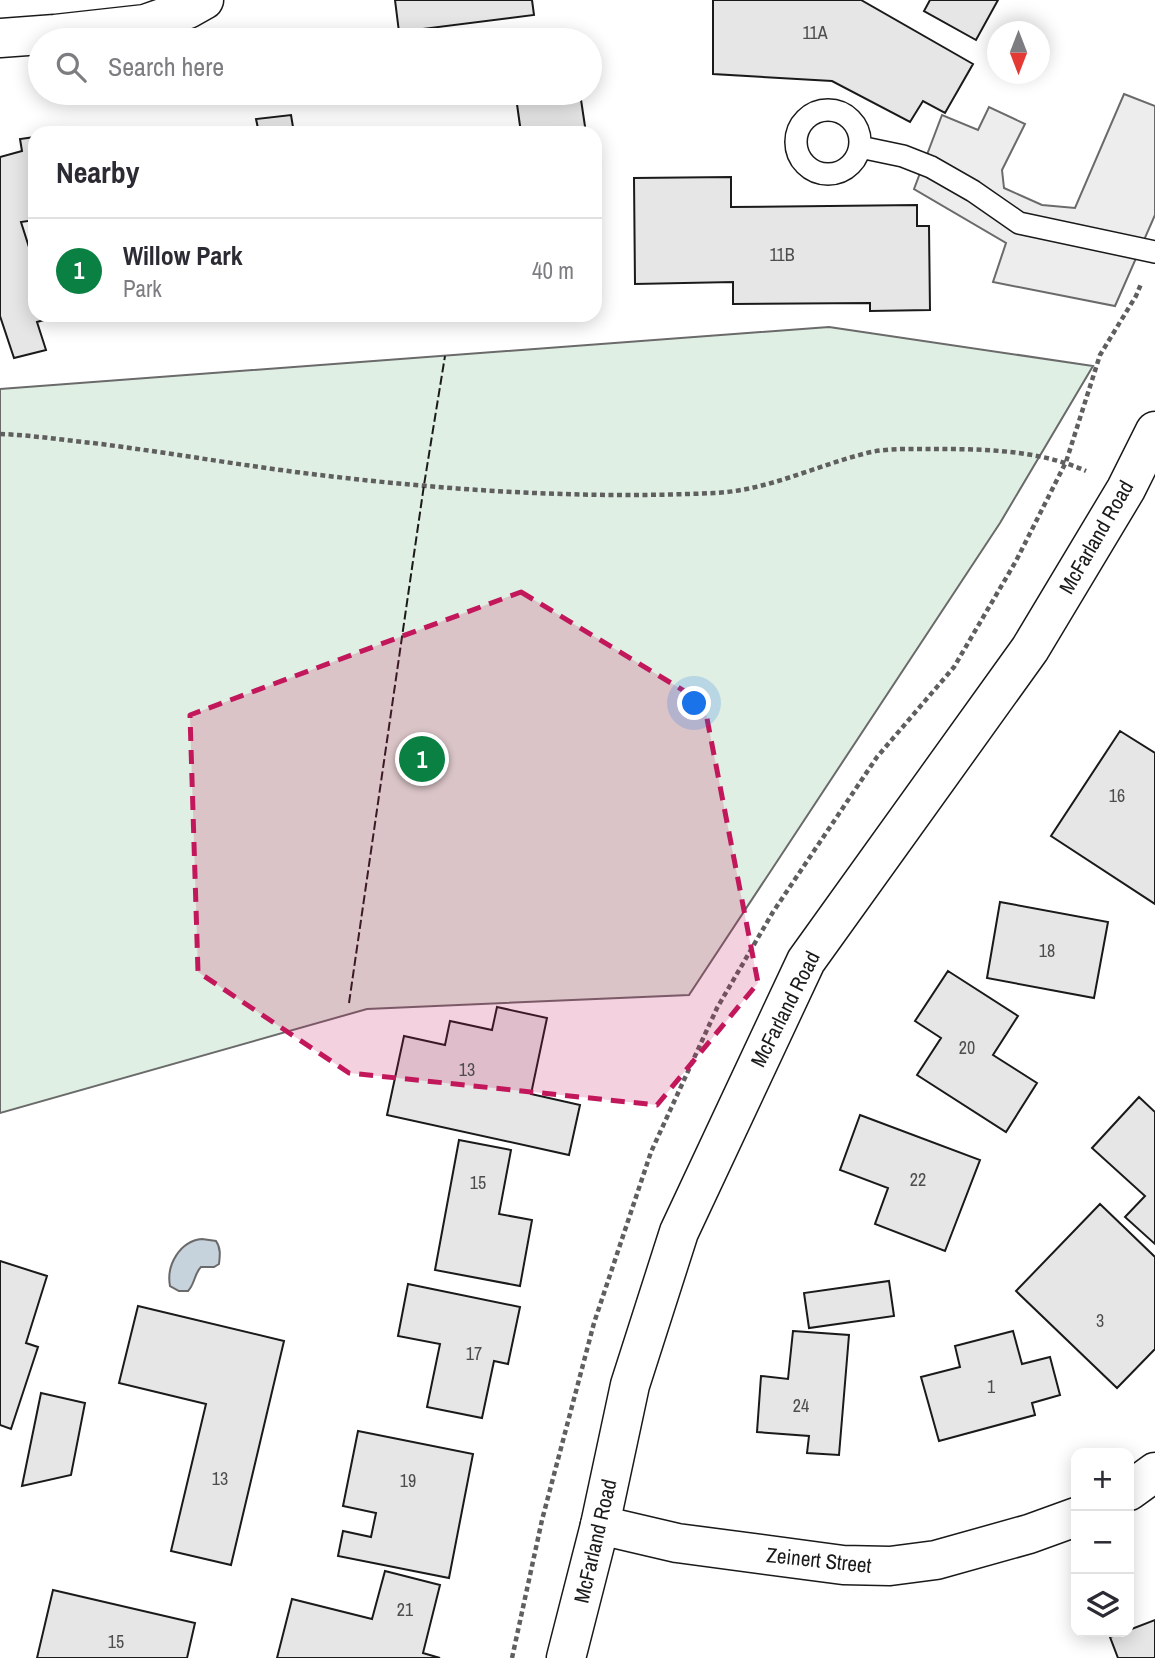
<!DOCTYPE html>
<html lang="en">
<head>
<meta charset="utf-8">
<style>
  :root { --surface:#fff; --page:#f7f7f7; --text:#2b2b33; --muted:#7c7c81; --line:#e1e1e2; --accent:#0b8043 }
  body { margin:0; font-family:"Archivo Narrow",sans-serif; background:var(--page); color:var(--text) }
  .controls { position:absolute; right:21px; bottom:21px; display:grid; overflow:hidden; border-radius:14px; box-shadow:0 4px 18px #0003 }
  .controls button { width:63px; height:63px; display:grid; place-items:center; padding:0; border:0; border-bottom:2px solid var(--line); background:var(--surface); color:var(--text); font:35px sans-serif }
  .compass { position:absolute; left:987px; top:21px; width:63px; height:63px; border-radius:50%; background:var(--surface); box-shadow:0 4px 18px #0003; rotate:180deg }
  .you { position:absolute; left:695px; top:704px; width:24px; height:24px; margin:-18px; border:5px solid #fff; border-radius:50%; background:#1a73e8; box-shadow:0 0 0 10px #1a73e833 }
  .badge { display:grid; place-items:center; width:46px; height:46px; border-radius:50%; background:var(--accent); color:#fff; font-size:23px; font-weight:700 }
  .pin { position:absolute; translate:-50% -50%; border:4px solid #fff; box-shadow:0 2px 7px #0006 }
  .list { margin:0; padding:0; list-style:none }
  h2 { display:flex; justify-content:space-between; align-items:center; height:91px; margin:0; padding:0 28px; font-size:30px }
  h2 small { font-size:23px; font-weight:400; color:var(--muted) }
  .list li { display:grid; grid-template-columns:46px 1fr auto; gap:21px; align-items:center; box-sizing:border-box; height:105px; padding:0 28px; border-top:2px solid var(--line) }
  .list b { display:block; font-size:26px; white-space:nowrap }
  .list p { margin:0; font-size:23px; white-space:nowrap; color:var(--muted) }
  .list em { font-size:23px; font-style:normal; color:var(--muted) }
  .icon { flex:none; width:38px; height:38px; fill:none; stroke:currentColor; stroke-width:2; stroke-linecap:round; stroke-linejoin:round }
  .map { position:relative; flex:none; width:1155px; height:1658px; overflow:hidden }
  .search { position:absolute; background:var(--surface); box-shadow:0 4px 18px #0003; left:28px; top:28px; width:574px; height:77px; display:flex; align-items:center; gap:18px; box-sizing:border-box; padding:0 24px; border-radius:38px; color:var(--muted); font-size:26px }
  .panel { position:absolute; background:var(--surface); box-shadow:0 4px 18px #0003; left:28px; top:126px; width:574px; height:196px; border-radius:21px }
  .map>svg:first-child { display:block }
</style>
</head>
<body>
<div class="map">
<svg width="1155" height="1658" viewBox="0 0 1155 1658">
  <rect width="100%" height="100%" fill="#fff"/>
  <path fill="#e0efe3" stroke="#6a6a6a" stroke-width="2" d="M 829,327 L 1093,366 L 1000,523 L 689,995 L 367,1009 L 0,1113 L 0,389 Z"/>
  <path fill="#ededed" stroke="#6a6a6a" stroke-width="2" d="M 1124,94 L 1155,106 L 1155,215 L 1115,306 L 993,282 L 1006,243 L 914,189 L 942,115 L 978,130 L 989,107 L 1025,124 L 1002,170 L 1004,188 L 1042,205 L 1075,208 Z"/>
  <path fill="#c6d2dc" stroke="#6a6a6a" stroke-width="2" d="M 202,1239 L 216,1241 C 221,1248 220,1256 219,1264 L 214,1267 L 201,1267 C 194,1274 195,1284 188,1291 L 179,1291 L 170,1286 C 166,1265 180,1241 202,1239 Z"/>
  <path fill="#e6e6e6" stroke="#1a1a1a" stroke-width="2" d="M 395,0 L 532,0 L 534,15 L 399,32 Z
    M 713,0 L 861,0 L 973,64 L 945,113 L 923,101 L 910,122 L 832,81 L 713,74 Z
    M 930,0 L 998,0 L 976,40 L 924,11 Z
    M 544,93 L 580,93 L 586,133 L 521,133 L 516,97 Z
    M 291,115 L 294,133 L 259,133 L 256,119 Z
    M 35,137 L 35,220 L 21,222 L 35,266 L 35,315 L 50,315 L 51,318 L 37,322 L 46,350 L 14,358 L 0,316 L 0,157 L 22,151 L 20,139 Z
    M 731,177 L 731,207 L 917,205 L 917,226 L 929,226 L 930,310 L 870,311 L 870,303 L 733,304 L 733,282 L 635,284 L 634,178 Z
    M 1120,731 L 1155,753 L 1155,904 L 1051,836 Z
    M 1000,902 L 1108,922 L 1094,998 L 987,978 Z
    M 948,971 L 1018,1016 L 993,1055 L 1037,1083 L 1006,1132 L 917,1075 L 941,1038 L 915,1021 Z
    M 497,1007 L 547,1018 L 531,1094 L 580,1105 L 569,1155 L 387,1115 L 404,1036 L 445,1045 L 450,1021 L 492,1030 Z
    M 1139,1097 L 1155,1112 L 1155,1244 L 1125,1217 L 1145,1196 L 1092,1148 Z
    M 860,1115 L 980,1160 L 945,1251 L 875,1224 L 888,1188 L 840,1170 Z
    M 459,1140 L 511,1150 L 499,1214 L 532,1220 L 520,1286 L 435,1270 Z
    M 1100,1204 L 1155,1257 L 1155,1349 L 1117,1388 L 1016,1291 Z
    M 0,1261 L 47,1276 L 26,1343 L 38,1347 L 11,1429 L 0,1425 Z
    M 889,1281 L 894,1316 L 809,1328 L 804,1293 Z
    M 408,1284 L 520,1307 L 508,1364 L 494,1361 L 482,1418 L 427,1407 L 440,1344 L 398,1336 Z
    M 138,1306 L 284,1341 L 231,1565 L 171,1551 L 206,1404 L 119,1383 Z
    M 793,1331 L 849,1335 L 839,1455 L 807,1453 L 809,1436 L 757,1432 L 761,1376 L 788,1379 Z
    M 1013,1331 L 1022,1364 L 1050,1357 L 1060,1395 L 1032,1403 L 1035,1415 L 939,1441 L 921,1377 L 960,1367 L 955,1346 Z
    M 41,1393 L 85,1403 L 71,1475 L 22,1486 Z
    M 358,1431 L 473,1454 L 449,1578 L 338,1556 L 343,1531 L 371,1537 L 376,1513 L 343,1506 Z
    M 385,1571 L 440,1585 L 423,1653 L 440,1658 L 277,1658 L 292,1599 L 372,1619 Z
    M 53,1590 L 195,1623 L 187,1658 L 37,1658 Z
    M 1155,1620 L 1155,1658 L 1118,1658 L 1110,1637 L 1124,1632 L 1129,1632 L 1129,1630 Z"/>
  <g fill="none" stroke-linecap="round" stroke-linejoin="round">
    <defs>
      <path id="lane" d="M796 142a32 32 0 1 1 64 0a32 32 0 1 1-64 0Z
        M 860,147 L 903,156 L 931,167 L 973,191 L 1019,223 L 1155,252"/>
      <path id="street" d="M 0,38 L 55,34 L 145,24 L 188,9 L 204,0
        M 1129,1491 L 1155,1472
        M 600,1525 L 677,1543 L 843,1565 L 890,1566 L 936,1560 L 1029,1534 L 1076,1517"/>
      <path id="secondary" d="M 566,1658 L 600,1525 L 630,1385 L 679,1232 L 806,961 L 1030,649 L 1126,489 L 1155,431"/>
    </defs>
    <use href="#lane" stroke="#1a1a1a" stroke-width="24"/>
    <use href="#street" stroke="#1a1a1a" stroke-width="41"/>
    <use href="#secondary" stroke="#1a1a1a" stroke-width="41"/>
    <path stroke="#5f5f5f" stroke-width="4.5" stroke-dasharray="5 3.5" stroke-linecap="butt" d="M 0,434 C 31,435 62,440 93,443 C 172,453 250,467 328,476 C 456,491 586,499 714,493 C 765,491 813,467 863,454 C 884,448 906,449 928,449 C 980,449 1037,449 1086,471
      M 512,1658 L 542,1520 L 594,1323 L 651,1152 L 717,1008 L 773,912 L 877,757 L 954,667 L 1016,561 L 1066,462 L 1100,355 L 1136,296 L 1141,284"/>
    <use href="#lane" stroke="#fff" stroke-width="21"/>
    <use href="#street" stroke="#fff" stroke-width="38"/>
    <use href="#secondary" stroke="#fff" stroke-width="38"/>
    <path stroke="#1a1a1a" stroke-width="2" stroke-dasharray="9 3.5" stroke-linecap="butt" d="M 349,1003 L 424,485 L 445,356"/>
  </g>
  <path fill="#c2185b" fill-opacity="0.2" stroke="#c2185b" stroke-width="5" stroke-dasharray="14 9" stroke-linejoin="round" d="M 521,592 L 704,703 L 758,983 L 657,1105 L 349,1073 L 198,972 L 190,715 Z"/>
  <g text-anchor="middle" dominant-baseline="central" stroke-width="5" stroke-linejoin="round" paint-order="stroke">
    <g font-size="18" fill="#4d4d4d">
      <text x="815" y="32">11A</text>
      <text x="782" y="254">11B</text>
      <text x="1117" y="795">16</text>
      <text x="1047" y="950">18</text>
      <text x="967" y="1047">20</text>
      <text x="467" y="1069">13</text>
      <text x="918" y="1179">22</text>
      <text x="478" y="1182">15</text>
      <text x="1100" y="1320">3</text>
      <text x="474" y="1353">17</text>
      <text x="991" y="1386">1</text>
      <text x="801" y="1405">24</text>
      <text x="220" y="1478">13</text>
      <text x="408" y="1480">19</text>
      <text x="405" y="1609">21</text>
      <text x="116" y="1641">15</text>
    </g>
    <g font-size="21" fill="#1a1a1a" stroke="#fff">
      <text transform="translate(1096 537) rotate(-60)">McFarland Road</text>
      <text transform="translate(785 1009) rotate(-63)">McFarland Road</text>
      <text transform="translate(595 1541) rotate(-77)">McFarland Road</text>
      <text transform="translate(819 1560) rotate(6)">Zeinert Street</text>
    </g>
  </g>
</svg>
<div class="controls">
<button>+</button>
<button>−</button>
<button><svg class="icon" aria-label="layers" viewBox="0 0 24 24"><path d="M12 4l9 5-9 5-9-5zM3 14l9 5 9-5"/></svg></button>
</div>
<svg class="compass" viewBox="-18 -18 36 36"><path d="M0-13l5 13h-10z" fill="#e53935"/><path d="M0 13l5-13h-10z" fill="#7c7c81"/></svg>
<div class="you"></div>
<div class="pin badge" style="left:422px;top:759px">1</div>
<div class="search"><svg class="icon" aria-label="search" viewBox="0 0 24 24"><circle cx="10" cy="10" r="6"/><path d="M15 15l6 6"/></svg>Search here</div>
<section class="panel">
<h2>Nearby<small></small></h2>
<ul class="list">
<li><span class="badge">1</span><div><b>Willow Park</b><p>Park</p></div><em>40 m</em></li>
</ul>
</section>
</div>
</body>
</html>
